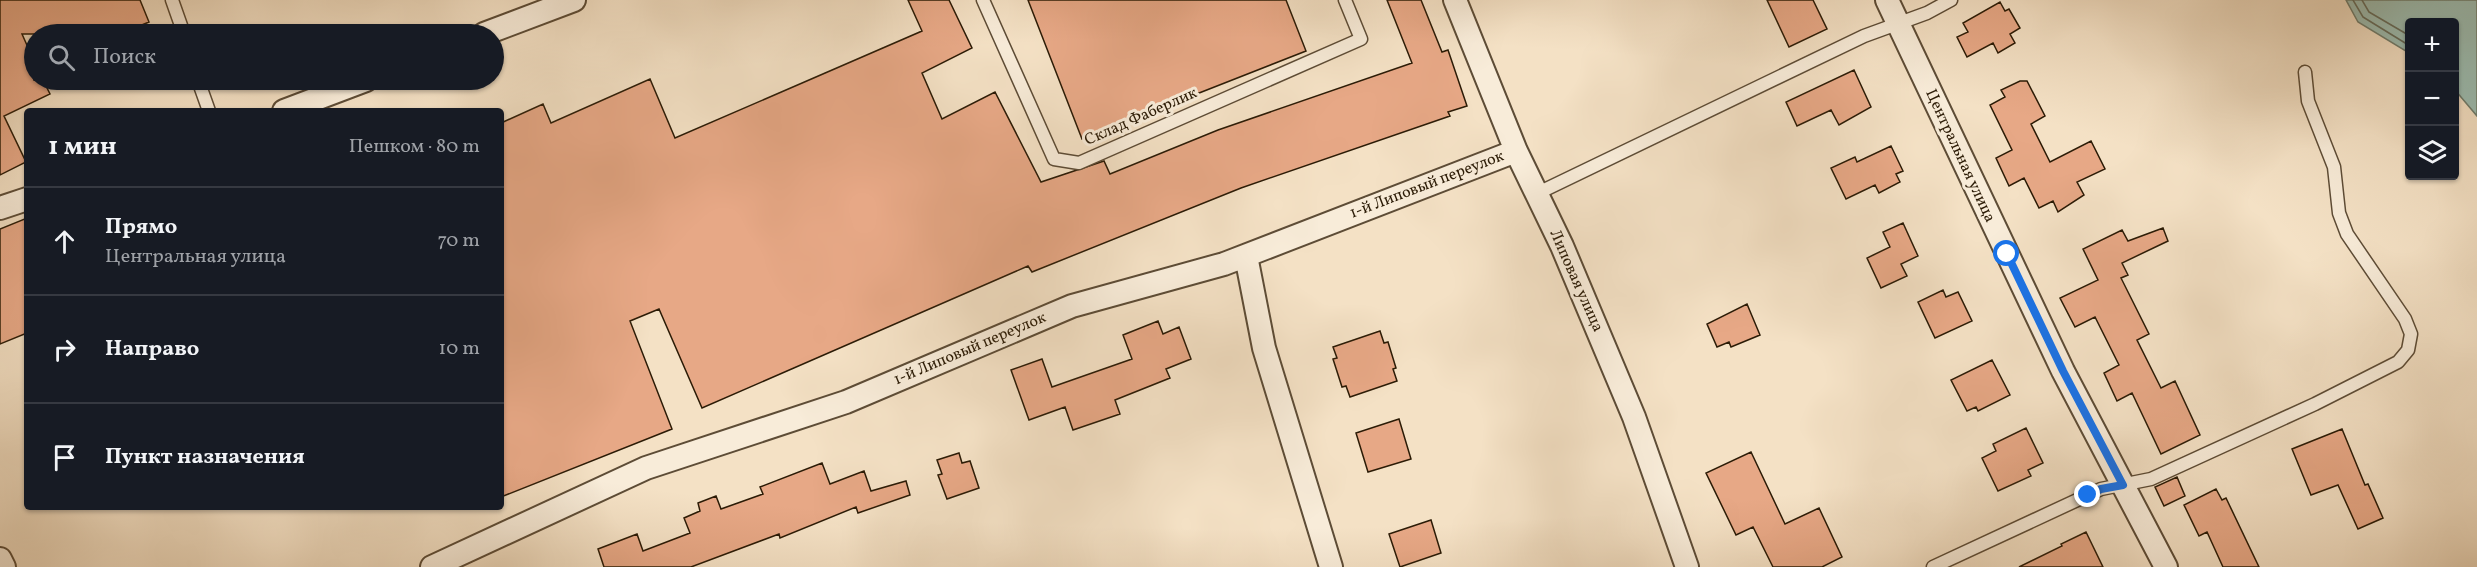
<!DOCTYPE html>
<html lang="ru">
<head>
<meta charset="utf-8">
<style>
  :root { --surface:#171b24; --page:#20242c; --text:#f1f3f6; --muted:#9ea1a6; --line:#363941 }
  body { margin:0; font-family:Vollkorn,serif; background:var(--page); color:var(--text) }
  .controls { position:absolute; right:18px; top:18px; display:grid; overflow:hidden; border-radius:6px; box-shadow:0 2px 4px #0004 }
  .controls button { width:54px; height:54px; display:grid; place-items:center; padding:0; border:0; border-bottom:2px solid var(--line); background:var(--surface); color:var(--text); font:30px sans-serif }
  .stop { position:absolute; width:18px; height:18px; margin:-14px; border:4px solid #1a73e8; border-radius:50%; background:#fff }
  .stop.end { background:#1a73e8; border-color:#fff; box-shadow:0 2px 6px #0008 }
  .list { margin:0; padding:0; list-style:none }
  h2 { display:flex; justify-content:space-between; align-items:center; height:78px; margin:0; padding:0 24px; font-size:26px }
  h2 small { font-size:20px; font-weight:400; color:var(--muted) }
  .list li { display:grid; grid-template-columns:39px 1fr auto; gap:18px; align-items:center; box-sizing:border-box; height:108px; padding:0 24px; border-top:2px solid var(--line) }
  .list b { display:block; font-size:22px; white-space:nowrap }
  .list p { margin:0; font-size:20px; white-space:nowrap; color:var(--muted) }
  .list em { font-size:20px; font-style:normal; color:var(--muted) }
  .icon { flex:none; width:33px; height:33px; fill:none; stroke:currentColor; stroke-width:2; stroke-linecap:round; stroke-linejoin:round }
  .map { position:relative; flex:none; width:2477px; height:567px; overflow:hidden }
  .search { position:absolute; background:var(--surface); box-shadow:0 2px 4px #0004; left:24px; top:24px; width:480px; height:66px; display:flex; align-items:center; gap:15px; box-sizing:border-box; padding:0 21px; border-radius:33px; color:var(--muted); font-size:22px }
  .panel { position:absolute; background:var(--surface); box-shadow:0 2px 4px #0004; left:24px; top:108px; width:480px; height:402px; border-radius:6px }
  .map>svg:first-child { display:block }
</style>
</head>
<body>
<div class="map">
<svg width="2477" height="567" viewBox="0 0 2477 567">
  <rect width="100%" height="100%" fill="#f4e1c5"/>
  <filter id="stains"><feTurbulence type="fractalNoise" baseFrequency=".00333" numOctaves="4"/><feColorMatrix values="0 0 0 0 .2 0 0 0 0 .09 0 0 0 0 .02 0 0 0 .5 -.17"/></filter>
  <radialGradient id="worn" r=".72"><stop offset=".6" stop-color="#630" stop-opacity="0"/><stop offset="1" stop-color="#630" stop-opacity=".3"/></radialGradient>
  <path fill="#9cbeb3" stroke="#6f7d6e" stroke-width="1.5" d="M 2346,0 L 2477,0 L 2477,116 L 2455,90 L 2454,22 L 2410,22 L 2409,53 L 2358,22 Z"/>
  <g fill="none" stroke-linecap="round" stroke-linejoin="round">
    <path stroke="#646c5c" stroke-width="1.5" d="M 2353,0 L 2363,17 L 2410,46
      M 2362,0 L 2369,12 L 2410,36"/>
  </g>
  <path fill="#e7a886" stroke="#2b1b06" stroke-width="1.5" d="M 0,0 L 140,0 L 149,22 L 120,34 L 22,34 L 34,61 L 34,80 L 43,80 L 50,94 L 4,116 L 26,162 L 0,175 Z
    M 908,0 L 949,0 L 972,48 L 922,73 L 942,119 L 995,92 L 1041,182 L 1104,161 L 1110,174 L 1218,130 L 1412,63 L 1387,0 L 1421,0 L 1442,52 L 1448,50 L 1467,106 L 1448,112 L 1450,116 L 1241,188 L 1032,272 L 1028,266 L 702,408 L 659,309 L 630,321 L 672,429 L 501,497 L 501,123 L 543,104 L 551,123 L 650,79 L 675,138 L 922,31 Z
    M 1028,0 L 1286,0 L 1306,51 L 1082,139 Z
    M 1767,0 L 1813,0 L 1827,29 L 1789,47 Z
    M 2000,2 L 2005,11 L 2009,9 L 2020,28 L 2010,34 L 2015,43 L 1998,53 L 1993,43 L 1967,57 L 1957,37 L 1968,32 L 1963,23 Z
    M 1854,70 L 1871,107 L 1839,125 L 1831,110 L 1797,126 L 1786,102 Z
    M 2020,81 L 2027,81 L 2045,116 L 2031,124 L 2050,162 L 2091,141 L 2105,169 L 2077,182 L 2084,195 L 2058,212 L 2053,201 L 2039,208 L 2024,178 L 2009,186 L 1996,158 L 2012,150 L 1990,105 L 2005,97 L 2001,90 Z
    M 1891,146 L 1903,171 L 1896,174 L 1900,182 L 1879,193 L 1875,185 L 1846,199 L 1831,168 L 1855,157 L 1857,162 Z
    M 27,218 L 27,333 L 0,344 L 0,229 Z
    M 1903,223 L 1918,256 L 1901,264 L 1907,276 L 1881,288 L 1867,258 L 1890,247 L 1883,232 Z
    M 2163,228 L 2168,241 L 2122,263 L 2128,275 L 2121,278 L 2149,334 L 2137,340 L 2161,388 L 2175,381 L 2200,435 L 2161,454 L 2132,393 L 2117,401 L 2104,373 L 2119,365 L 2095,317 L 2075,327 L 2060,298 L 2098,280 L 2083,249 L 2122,230 L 2128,241 Z
    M 1943,290 L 1946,297 L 1958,292 L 1972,321 L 1935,338 L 1918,302 Z
    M 1747,304 L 1760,335 L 1731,347 L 1729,342 L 1717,347 L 1707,324 Z
    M 1158,321 L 1163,334 L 1179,327 L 1191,359 L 1166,369 L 1170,378 L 1115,400 L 1120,414 L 1073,430 L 1065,407 L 1029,420 L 1011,370 L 1042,359 L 1052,387 L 1132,359 L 1123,335 Z
    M 1380,331 L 1384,343 L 1388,342 L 1396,368 L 1393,369 L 1397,381 L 1350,397 L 1346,386 L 1342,387 L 1333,359 L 1337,358 L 1333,347 Z
    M 1992,360 L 2010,395 L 1978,411 L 1976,407 L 1967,411 L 1951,380 Z
    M 1399,419 L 1411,459 L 1368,472 L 1356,433 Z
    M 2026,428 L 2043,463 L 2028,470 L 2031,476 L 1998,491 L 1982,458 L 1996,451 L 1993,444 Z
    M 2342,429 L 2365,485 L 2368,484 L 2383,518 L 2358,529 L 2338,485 L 2311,495 L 2292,449 Z
    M 1751,452 L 1785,524 L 1819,508 L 1842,557 L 1822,567 L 1773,567 L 1753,527 L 1736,535 L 1706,473 Z
    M 959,453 L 962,463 L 970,461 L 979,488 L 947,499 L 938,475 L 942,474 L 937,460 Z
    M 822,463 L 830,484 L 864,471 L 871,491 L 906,481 L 910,495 L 858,513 L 856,507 L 780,538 L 779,534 L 691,567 L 604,567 L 598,549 L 637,534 L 643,551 L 690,533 L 684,518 L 700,511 L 698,503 L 716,496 L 721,509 L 763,494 L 760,487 Z
    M 2177,477 L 2185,496 L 2164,506 L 2155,487 Z
    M 2216,489 L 2222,500 L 2226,498 L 2259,567 L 2223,567 L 2207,532 L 2199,536 L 2184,505 Z
    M 1431,520 L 1441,553 L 1400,567 L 1389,534 Z
    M 2086,532 L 2103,567 L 2019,567 L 2062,546 L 2061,544 Z"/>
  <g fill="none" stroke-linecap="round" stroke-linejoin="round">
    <defs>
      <path id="service" d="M 172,0 L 184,34
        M 983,0 L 1054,159 L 1079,163 L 1361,39 L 1345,0
        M 198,80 L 209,111
        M 1536,194 L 1864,36 L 1927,13 L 1951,0
        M 1933,567 L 2101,489 L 2151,479 L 2315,404 L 2398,362 L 2408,350 L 2411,334 L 2405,319 L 2347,234 L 2339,213 L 2334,167 L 2308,101 L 2305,72"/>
      <path id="minor" d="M 1455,0 L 1516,151 L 1562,246 L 1634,417 L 1687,567
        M 1887,0 L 2063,371 L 2166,567
        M 484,34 L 574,0
        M 284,111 L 366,80
        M 0,208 L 27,199
        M 1246,256 L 1264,348 L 1331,567
        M 0,559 L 4,567
        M 432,567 L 646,468 L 846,402 L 1072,306 L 1224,264 L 1516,151"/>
    </defs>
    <use href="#service" stroke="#5d4c36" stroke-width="15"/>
    <use href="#minor" stroke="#5d4c36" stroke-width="26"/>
    <use href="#service" stroke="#f8ecd9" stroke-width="12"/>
    <use href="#minor" stroke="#f8ecd9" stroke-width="22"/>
  </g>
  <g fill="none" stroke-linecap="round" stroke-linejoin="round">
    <path stroke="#1a73e8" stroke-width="8" d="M 2007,254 L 2063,371 L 2123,485 L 2101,489 L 2088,495"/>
  </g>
  <g text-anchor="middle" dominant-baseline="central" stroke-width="6" stroke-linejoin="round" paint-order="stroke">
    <g font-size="16" fill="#2b1b06" stroke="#f8ecd9">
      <text transform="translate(1141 117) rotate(-24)">Склад Фаберлик</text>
      <text transform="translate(1960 156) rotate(65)">Центральная улица</text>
      <text transform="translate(1427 185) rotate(-21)">1-й Липовый переулок</text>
      <text transform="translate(1576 281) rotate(66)">Липовая улица</text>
      <text transform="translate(970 349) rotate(-23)">1-й Липовый переулок</text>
    </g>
  </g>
  <rect width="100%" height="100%" filter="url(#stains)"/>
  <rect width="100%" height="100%" fill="url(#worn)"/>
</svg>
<div class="controls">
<button>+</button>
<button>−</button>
<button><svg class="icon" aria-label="layers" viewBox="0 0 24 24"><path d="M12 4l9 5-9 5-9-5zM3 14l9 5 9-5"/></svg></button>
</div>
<div class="stop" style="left:2007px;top:254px"></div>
<div class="stop end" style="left:2088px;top:495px"></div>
<div class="search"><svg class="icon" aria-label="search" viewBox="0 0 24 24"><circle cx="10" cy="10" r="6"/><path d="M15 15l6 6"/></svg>Поиск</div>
<section class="panel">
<h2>1 мин<small>Пешком · 80 m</small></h2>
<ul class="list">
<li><svg class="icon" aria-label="ahead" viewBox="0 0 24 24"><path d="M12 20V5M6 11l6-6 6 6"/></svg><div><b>Прямо</b><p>Центральная улица</p></div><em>70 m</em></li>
<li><svg class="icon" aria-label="right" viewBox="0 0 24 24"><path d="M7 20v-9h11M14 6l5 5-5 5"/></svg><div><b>Направо</b></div><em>10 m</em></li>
<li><svg class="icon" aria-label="arrive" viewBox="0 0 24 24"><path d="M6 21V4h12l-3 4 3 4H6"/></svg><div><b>Пункт назначения</b></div></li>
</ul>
</section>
</div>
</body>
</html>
